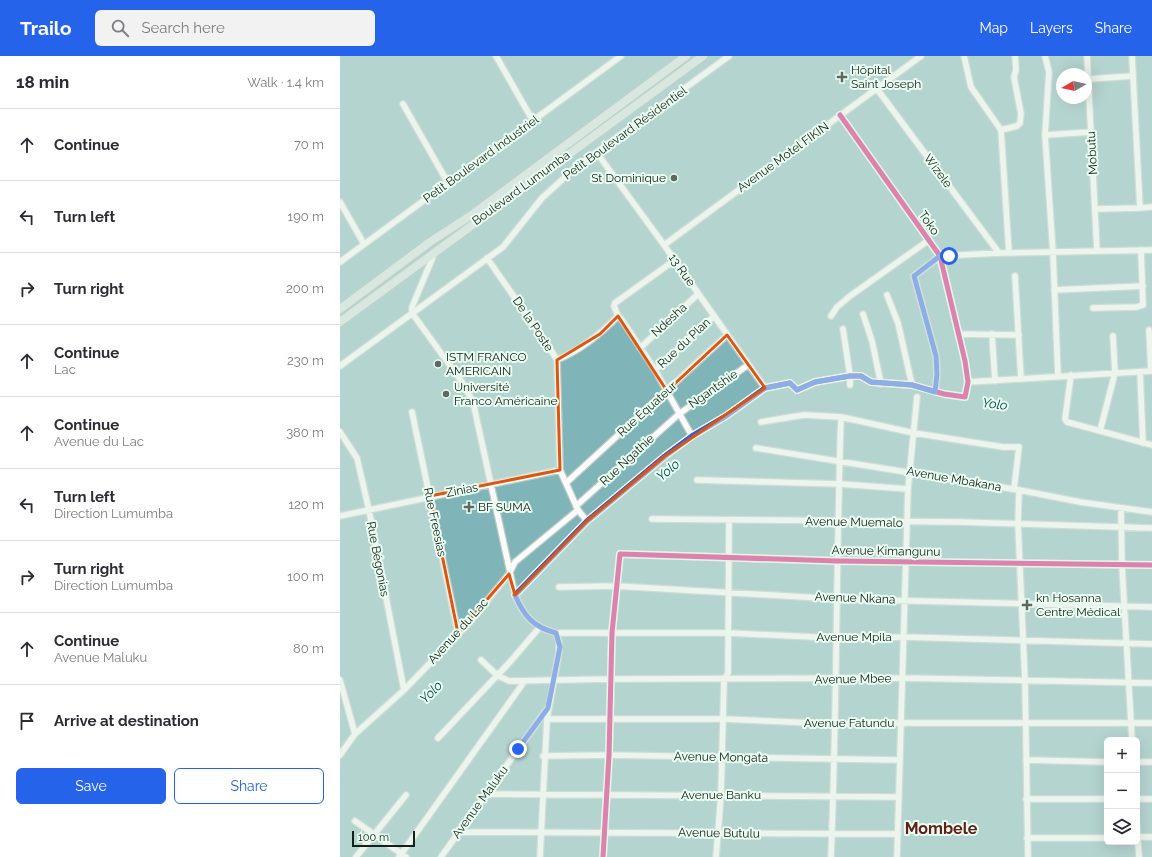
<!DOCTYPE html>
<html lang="en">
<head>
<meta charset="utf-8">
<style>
  :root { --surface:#fff; --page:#f2f2f3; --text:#2b2b33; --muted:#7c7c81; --line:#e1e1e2; --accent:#2563eb }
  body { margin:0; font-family:Raleway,sans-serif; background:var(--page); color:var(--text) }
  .controls { position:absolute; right:12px; bottom:12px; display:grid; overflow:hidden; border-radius:6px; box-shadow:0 4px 16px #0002 }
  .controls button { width:36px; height:36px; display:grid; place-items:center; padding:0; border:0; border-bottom:1px solid var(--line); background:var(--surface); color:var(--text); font:20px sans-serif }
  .compass { position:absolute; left:716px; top:12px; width:36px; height:36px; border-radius:50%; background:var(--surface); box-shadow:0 4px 16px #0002; rotate:261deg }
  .scale { position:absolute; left:12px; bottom:10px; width:63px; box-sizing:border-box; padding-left:4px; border:2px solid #181f1a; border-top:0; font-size:11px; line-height:14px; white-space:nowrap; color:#181f1a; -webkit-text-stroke:3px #e9fef0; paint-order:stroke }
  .stop { position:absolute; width:12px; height:12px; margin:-9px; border:3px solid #2563eb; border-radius:50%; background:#fff }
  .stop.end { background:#2563eb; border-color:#fff; box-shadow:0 1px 4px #0008 }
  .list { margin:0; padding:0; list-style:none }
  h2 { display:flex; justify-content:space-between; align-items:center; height:52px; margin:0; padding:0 16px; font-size:17px }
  h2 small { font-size:13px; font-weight:400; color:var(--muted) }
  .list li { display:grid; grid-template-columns:26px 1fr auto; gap:12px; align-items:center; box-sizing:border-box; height:72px; padding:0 16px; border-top:1px solid var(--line) }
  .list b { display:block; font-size:15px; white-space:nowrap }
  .list p { margin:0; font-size:13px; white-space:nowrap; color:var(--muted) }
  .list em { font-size:13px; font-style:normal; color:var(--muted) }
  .actions { display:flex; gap:8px; padding:12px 16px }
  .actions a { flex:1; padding:9px 0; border:1px solid var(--accent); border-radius:6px; text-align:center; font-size:14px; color:var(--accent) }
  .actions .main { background:var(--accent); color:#fff }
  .icon { flex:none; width:22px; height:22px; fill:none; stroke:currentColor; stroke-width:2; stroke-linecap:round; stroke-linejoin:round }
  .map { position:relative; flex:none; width:812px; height:801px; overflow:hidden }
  header { display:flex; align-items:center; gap:24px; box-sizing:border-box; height:56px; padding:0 20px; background:var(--accent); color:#fff }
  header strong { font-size:19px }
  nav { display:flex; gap:22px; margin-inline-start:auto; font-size:14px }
  .search { width:280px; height:36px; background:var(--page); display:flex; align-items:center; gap:10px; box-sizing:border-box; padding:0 14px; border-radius:6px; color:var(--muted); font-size:15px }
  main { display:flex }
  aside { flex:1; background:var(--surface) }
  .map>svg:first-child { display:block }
</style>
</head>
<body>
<header>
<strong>Trailo</strong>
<div class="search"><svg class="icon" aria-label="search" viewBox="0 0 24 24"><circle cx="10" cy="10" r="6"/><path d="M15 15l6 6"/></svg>Search here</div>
<nav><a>Map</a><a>Layers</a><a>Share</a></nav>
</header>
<main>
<aside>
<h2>18 min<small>Walk · 1.4 km</small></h2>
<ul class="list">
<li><svg class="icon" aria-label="ahead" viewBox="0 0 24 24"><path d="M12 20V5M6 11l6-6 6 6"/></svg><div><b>Continue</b></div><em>70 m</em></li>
<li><svg class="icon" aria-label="left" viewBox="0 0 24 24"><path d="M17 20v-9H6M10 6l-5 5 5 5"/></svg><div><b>Turn left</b></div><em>190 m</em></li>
<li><svg class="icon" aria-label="right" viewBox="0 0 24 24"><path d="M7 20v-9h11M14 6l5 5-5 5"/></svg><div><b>Turn right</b></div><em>200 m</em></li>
<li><svg class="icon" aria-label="ahead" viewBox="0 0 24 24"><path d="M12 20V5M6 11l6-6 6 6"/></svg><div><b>Continue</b><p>Lac</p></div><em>230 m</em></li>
<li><svg class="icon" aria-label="ahead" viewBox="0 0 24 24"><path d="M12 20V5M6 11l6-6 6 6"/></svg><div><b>Continue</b><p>Avenue du Lac</p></div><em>380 m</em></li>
<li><svg class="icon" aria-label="left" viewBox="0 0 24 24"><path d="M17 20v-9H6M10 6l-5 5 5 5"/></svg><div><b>Turn left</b><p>Direction Lumumba</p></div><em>120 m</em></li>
<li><svg class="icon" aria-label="right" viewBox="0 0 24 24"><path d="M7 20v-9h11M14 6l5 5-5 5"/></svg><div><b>Turn right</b><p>Direction Lumumba</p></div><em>100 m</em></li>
<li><svg class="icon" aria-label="ahead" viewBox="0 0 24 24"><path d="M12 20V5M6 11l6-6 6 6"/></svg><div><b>Continue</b><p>Avenue Maluku</p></div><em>80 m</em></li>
<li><svg class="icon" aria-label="arrive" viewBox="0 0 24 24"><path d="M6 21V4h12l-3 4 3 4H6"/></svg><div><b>Arrive at destination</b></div></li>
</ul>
<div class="actions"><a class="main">Save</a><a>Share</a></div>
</aside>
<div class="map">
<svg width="812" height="801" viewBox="0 0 812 801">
  <rect width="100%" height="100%" fill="#e0ece4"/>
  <path fill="#7fb5b9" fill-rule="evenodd" d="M 0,0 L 812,0 L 812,801 L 0,801 ZM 722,18 L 746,18 L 746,42 L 722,42 ZM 767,684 L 797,684 L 797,786 L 767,786 Z"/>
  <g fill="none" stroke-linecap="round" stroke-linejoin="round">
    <defs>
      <path id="minor" d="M 156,0 L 193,65
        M 624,0 L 631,31 L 661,74 L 677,70 L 680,67 L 681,58 L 674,21 L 676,14 L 675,0
        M 705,0 L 709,16 L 705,79 L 713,197 L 718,320
        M 747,0 L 757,195
        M 749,23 L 793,20
        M 537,33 L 659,197
        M 63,48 L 108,127
        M 661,74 L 669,197
        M 705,79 L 751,76
        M 257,97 L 324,189 L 425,332
        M 0,146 L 24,188
        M 800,152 L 812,151
        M 755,153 L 800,152 L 792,0
        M 324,189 L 581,0
        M 95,196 L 72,251 L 72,257 L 122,326 L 133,346 L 175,539 C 184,560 193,571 216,577 L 219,586 L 219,596 L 207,663 L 200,801
        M 147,202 L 207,288 L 217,304 L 220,414 L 238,454 L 247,465
        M 335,204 L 275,247 L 274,250 L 278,260 L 282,264 L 315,314 L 352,380
        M 0,206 L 281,0
        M 675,220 L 681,323
        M 714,234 L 803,230
        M 547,239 L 558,267 L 572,329
        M 753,252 L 796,251 L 803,249 L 801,194
        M 523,258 L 532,285 L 541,328
        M 491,260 L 497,251 L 510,240 L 589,184
        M 503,273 L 510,320 L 510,329
        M 809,274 L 811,315
        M 618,278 L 679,279
        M 652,278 L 655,325
        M 300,292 L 358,238
        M 217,304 C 240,294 260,279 278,260
        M 0,310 L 163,191 L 202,142 L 235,112 L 389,0
        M 315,314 L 374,260
        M 800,316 L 803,387
        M 731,319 L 725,363 L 727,366 L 812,389
        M 628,326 L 812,315
        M 595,336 L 597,318 L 596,300 L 574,220 L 600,200 L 659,197 L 812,194
        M 72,356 L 118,577
        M 421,366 L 464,359 L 501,361 L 574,377 L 663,391 L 679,391 L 674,433
        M 760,375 L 775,317 L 773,280
        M 0,376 L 17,402 L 29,454 L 64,634
        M 416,392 L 679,434 L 740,446 L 812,456
        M 357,424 L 500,428 L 568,433
        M 226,427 L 387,279
        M 679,434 L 678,468 L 685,625 L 688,801
        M 236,450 L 339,358 L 408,309
        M 781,452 L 782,510 L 792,684
        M 0,460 L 220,414
        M 312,463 L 619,466 L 812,472
        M 219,531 L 276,530 L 498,543 L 812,551
        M 175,539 L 247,465 L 325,400 L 352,380 L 386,360 L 425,332 L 450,327 L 457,334 L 475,326 L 510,320 L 521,320 L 531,326 L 572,329 L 604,338 L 625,341 L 628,326 L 625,305 L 600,200 L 500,59
        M 216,577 L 389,577 L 495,582 L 563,581 L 812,588
        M 141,604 L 157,619 L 169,625 L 270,623 L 561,622 L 812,627
        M 0,624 L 15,678
        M 207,663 L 383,663 L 496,668 L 552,667 L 812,667
        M 98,682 L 170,606 L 199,572
        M 0,699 L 15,678 L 64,634 L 127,569 L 169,518 L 175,506 L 238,454
        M 203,700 L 269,699 L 559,704
        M 686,704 L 767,706
        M 797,706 L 812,706
        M 146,738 L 559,741
        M 686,743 L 767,743
        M 797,743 L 812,743
        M 15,765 L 66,801
        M 797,770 L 799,801
        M 118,776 L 558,778
        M 797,781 L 812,781
        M 687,782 L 767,782
        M 16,801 L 66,739
        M 59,801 L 184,626
        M 101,801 L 207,653
        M 263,801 L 269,699 L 272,577 L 280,498 L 498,505 L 812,509
        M 376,801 L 381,739 L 384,624 L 388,617 L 389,464
        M 491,801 C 497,654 496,508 501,361
        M 557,801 L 568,433 L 577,341"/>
      <path id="highway" d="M 0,253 L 90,186 L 133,158 L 346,0
        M 0,266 L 363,0"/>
    </defs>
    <use href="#minor" stroke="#bfc8c2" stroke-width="8"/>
    <use href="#highway" stroke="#97afa9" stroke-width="10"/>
    <use href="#minor" stroke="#fafcfb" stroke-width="5.5"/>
    <use href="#highway" stroke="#cfe2de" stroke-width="8"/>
    <defs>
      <path id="cycleway" d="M 175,539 L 247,465 L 325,400 L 352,380 L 386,360 L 425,332 L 450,327 L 457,334 L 475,326 L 510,320 L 521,320 L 531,326 L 572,329 L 604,338 L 625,341 L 628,326 L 625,305 L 600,200 L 500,59
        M 263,801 L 269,699 L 272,577 L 280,498 L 498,505 L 812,509"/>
    </defs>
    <use href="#cycleway" stroke="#e9fef0" stroke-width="8"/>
    <use href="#cycleway" stroke="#d6006c" stroke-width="5"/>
  </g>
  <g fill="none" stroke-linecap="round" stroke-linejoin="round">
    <path stroke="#2563eb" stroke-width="5" d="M 178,693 L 208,652 L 220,591 L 216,577 C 193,571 184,560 175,539 L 247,465 L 325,400 L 352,380 L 386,360 L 425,332 L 450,327 L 457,334 L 475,326 L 510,320 L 521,320 L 531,326 L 572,329 L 595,336 L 597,318 L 596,300 L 574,220 L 600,200 L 609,200"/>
  </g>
  <path d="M0 0H812V801H0ZM 278,260 L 327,335 L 387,279 L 425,332 L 325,400 L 247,465 L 175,539 L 169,518 L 118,577 L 90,440 L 220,414 L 217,304 L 260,278 Z" fill="#e0ece4" fill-opacity=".55" fill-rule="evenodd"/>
  <path fill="none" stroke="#de560d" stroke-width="3" stroke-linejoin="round" d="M 278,260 L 327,335 L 387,279 L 425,332 L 325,400 L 247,465 L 175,539 L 169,518 L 118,577 L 90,440 L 220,414 L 217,304 L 260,278 Z"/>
  <g fill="#5e6761" stroke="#e9fef0" stroke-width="1.5">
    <path d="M500 15h4v4h4v4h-4v4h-4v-4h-4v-4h4z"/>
    <circle cx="334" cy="122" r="4"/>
    <circle cx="98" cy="308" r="4"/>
    <circle cx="106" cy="338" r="4"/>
    <path d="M127 445h4v4h4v4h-4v4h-4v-4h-4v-4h4z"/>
    <path d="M685 543h4v4h4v4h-4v4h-4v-4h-4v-4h4z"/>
  </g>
  <g text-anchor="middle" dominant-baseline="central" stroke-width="4" stroke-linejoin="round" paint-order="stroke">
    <g font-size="12" fill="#181f1a" stroke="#e9fef0" text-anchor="start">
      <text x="511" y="14">Hôpital<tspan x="511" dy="14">Saint Joseph</tspan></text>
      <text x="326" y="122" text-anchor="end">St Dominique</text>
      <text x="106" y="301">ISTM FRANCO<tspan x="106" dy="14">AMERICAIN</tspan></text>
      <text x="114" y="331">Université<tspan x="114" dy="14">Franco Américaine</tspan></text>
      <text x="138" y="451">BF SUMA</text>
      <text x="696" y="542">kn Hosanna<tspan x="696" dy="14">Centre Médical</tspan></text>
    </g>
    <g font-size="12" fill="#181f1a" stroke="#e9fef0">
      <text transform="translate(285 77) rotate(-36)">Petit Boulevard Résidentiel</text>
      <text transform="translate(752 97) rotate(-93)">Mobutu</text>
      <text transform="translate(443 101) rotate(-36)">Avenue Motel FIKIN</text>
      <text transform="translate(141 103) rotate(-36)">Petit Boulevard Industriel</text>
      <text transform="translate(598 115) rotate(53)">Wizele</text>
      <text transform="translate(181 132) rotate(-36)">Boulevard Lumumba</text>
      <text transform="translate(589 167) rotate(55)">Toko</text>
      <text transform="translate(342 214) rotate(55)">13 Rue</text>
      <text transform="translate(329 264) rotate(-43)">Ndesha</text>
      <text transform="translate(193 268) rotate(56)">De la Poste</text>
      <text transform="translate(344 287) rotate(-43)">Rue du Plan</text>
      <text transform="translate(373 333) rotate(-35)">Ngantshie</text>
      <text transform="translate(307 353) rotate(-42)">Rue Équateur</text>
      <text transform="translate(287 404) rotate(-43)">Rue Ngathie</text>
      <text transform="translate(614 423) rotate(10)">Avenue Mbakana</text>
      <text transform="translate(122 434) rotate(-11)">Zinias</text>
      <text transform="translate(95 466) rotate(78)">Rue Freesias</text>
      <text transform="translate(514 466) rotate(1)">Avenue Muemalo</text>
      <text transform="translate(546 495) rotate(1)">Avenue Kimangunu</text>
      <text transform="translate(38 503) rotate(79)">Rue Bégonias</text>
      <text transform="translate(515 542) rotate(2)">Avenue Nkana</text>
      <text transform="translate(118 575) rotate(-48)">Avenue du Lac</text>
      <text x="514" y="581">Avenue Mpila</text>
      <text transform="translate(513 623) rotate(-1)">Avenue Mbee</text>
      <text x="509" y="667">Avenue Fatundu</text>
      <text transform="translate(381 701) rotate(1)">Avenue Mongata</text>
      <text x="381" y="739">Avenue Banku</text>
      <text transform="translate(140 746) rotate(-54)">Avenue Maluku</text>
      <text transform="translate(379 777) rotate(1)">Avenue Butulu</text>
    </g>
    <g font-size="13" font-style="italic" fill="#00444b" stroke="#e9fef0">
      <text transform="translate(655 348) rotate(7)">Yolo</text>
      <text transform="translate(328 414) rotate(-40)">Yolo</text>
      <text transform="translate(91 636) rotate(-45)">Yolo</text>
    </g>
    <g font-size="16" font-weight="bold" fill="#631e1b" stroke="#e9fef0">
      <text x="601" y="772">Mombele</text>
    </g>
  </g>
</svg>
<div class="controls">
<button>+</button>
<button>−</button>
<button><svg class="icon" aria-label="layers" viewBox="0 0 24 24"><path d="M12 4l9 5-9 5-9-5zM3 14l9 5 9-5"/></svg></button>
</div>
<svg class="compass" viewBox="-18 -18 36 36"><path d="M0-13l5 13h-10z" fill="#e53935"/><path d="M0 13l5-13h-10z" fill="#7c7c81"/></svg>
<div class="scale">100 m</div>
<div class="stop" style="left:609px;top:200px"></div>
<div class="stop end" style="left:178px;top:693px"></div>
</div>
</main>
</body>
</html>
